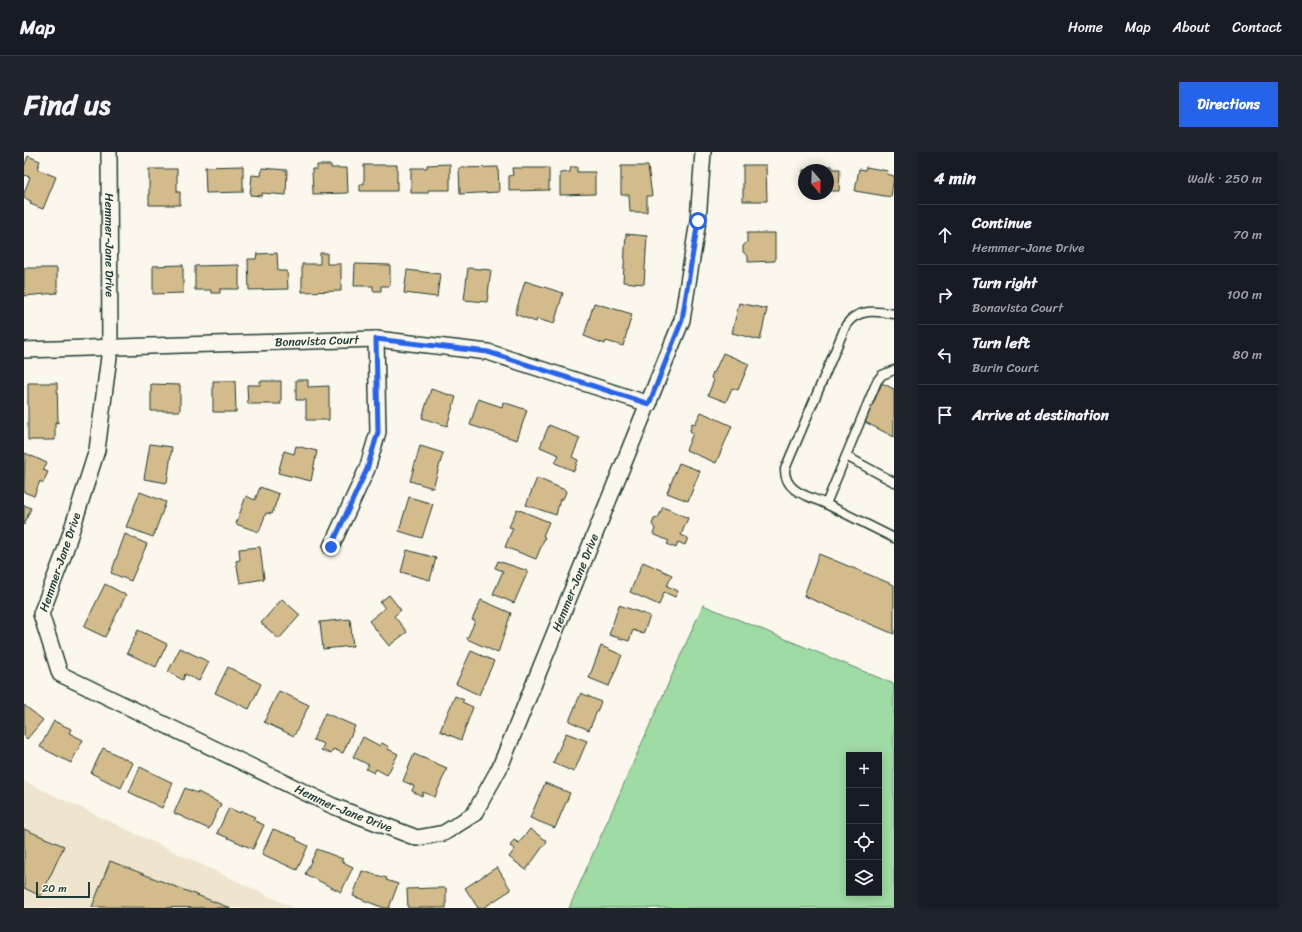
<!DOCTYPE html>
<html lang="en">
<head>
<meta charset="utf-8">
<style>
  :root { --surface:#171b24; --page:#20242c; --text:#f1f3f6; --muted:#9ea1a6; --line:#363941; --accent:#2563eb }
  body { margin:0; font-family:Sriracha,sans-serif; background:var(--page); color:var(--text) }
  .controls { position:absolute; right:12px; bottom:12px; display:grid; overflow:hidden; border-radius:0px; box-shadow:0 2px 10px #0003 }
  .controls button { width:36px; height:36px; display:grid; place-items:center; padding:0; border:0; border-bottom:1px solid var(--line); background:var(--surface); color:var(--text); font:20px sans-serif }
  .compass { position:absolute; left:774px; top:12px; width:36px; height:36px; border-radius:50%; background:var(--surface); box-shadow:0 2px 10px #0003; rotate:161deg }
  .scale { position:absolute; left:12px; bottom:10px; width:54px; box-sizing:border-box; padding-left:4px; border:2px solid #1f3d34; border-top:0; font-size:11px; line-height:14px; white-space:nowrap; color:#1f3d34; -webkit-text-stroke:3px #fbf7ec; paint-order:stroke }
  .stop { position:absolute; width:12px; height:12px; margin:-9px; border:3px solid #2563eb; border-radius:50%; background:#fff }
  .stop.end { background:#2563eb; border-color:#fff; box-shadow:0 1px 4px #0008 }
  .list { margin:0; padding:0; list-style:none }
  h2 { display:flex; justify-content:space-between; align-items:center; height:52px; margin:0; padding:0 16px; font-size:17px }
  h2 small { font-size:13px; font-weight:400; color:var(--muted) }
  .list li { display:grid; grid-template-columns:26px 1fr auto; gap:12px; align-items:center; box-sizing:border-box; height:60px; padding:0 16px; border-top:1px solid var(--line) }
  .list b { display:block; font-size:15px; white-space:nowrap }
  .list p { margin:0; font-size:13px; white-space:nowrap; color:var(--muted) }
  .list em { font-size:13px; font-style:normal; color:var(--muted) }
  .icon { flex:none; width:22px; height:22px; fill:none; stroke:currentColor; stroke-width:2; stroke-linecap:round; stroke-linejoin:round }
  .map { position:relative; flex:none; width:870px; height:756px; overflow:hidden; border-radius:0px }
  header { display:flex; align-items:center; gap:24px; box-sizing:border-box; height:56px; padding:0 20px; background:var(--surface); border-bottom:1px solid var(--line) }
  header strong { font-size:19px }
  nav { display:flex; gap:22px; margin-inline-start:auto; font-size:14px }
  .intro { display:flex; align-items:center; justify-content:space-between; box-sizing:border-box; height:96px; padding:0 24px }
  h1 { margin:0; font-size:28px }
  .button { padding:10px 18px; border-radius:0px; background:var(--accent); color:#fff; font-size:14px; font-weight:700 }
  main { display:flex; gap:24px; padding:0 24px }
  aside { flex:1; background:var(--surface); border-radius:0px; box-shadow:0 2px 10px #0003 }
  .map>svg:first-child { display:block }
</style>
</head>
<body>
<header>
<strong>Map</strong>
<nav><a>Home</a><a>Map</a><a>About</a><a>Contact</a></nav>
</header>
<div class="intro"><h1>Find us</h1><a class="button">Directions</a></div>
<main>
<div class="map">
<svg width="870" height="756" viewBox="0 0 870 756">
  <rect width="100%" height="100%" fill="#fbf7ec"/>
  <filter id="ink" filterUnits="userSpaceOnUse"><feTurbulence type="fractalNoise" baseFrequency=".025" numOctaves="2"/><feDisplacementMap in="SourceGraphic" scale="8" xChannelSelector="R" yChannelSelector="G"/><feConvolveMatrix kernelMatrix="1 2 1 2 8 2 1 2 1" color-interpolation-filters="sRGB"/></filter>
  <g filter="url(#ink)">
    <path fill="#efe5cf" d="M 0,629 L 270,756 L 0,756 Z"/>
    <path fill="#9fdca3" stroke="#5f8c6c" fill-rule="evenodd" d="M 679,453 L 870,532 L 870,756 L 545,756 ZM 825,603 L 855,603 L 855,741 L 825,741 Z"/>
    <path fill="#d4bb8b" stroke="#1f3d34" d="M 4,4 L 16,9 L 13,17 L 32,25 L 19,57 L 6,52 L 7,49 L 0,46 L 0,41 L 6,25 L 0,23 L 0,15 Z
      M 426,12 L 426,38 L 404,38 L 404,41 L 387,41 L 387,16 L 403,16 L 403,13 Z
      M 293,13 L 307,13 L 307,16 L 323,16 L 324,41 L 289,42 L 288,17 L 293,17 Z
      M 340,13 L 373,13 L 373,39 L 336,39 L 336,32 L 340,32 Z
      M 719,13 L 742,13 L 743,49 L 719,49 Z
      M 219,14 L 219,40 L 182,41 L 181,15 Z
      M 597,14 L 624,14 L 628,44 L 623,44 L 623,60 L 606,60 L 605,43 L 597,43 Z
      M 786,14 L 808,14 L 809,17 L 816,17 L 815,39 L 804,39 L 804,18 L 780,18 L 779,39 L 779,18 L 786,18 Z
      M 474,15 L 475,40 L 436,42 L 435,16 Z
      M 547,15 L 553,15 L 553,20 L 571,20 L 571,42 L 536,43 L 536,21 L 546,20 Z
      M 842,15 L 864,19 L 863,22 L 870,24 L 867,45 L 831,39 L 835,17 L 841,18 Z
      M 238,16 L 263,18 L 262,43 L 238,41 L 238,44 L 226,43 L 228,23 L 237,24 Z
      M 488,16 L 525,16 L 525,38 L 485,39 L 485,24 L 489,23 Z
      M 125,17 L 153,17 L 153,40 L 156,40 L 156,53 L 125,53 Z
      M 723,81 L 751,81 L 751,109 L 724,110 L 724,104 L 719,100 L 719,94 L 723,90 Z
      M 602,82 L 623,84 L 620,132 L 599,130 Z
      M 253,101 L 254,119 L 263,119 L 264,137 L 225,138 L 224,107 L 232,107 L 233,102 Z
      M 296,101 L 303,101 L 303,112 L 317,112 L 317,139 L 278,140 L 278,112 L 296,112 Z
      M 331,112 L 366,113 L 366,134 L 357,134 L 357,139 L 349,139 L 349,134 L 330,134 Z
      M 159,113 L 159,141 L 129,142 L 129,114 Z
      M 215,113 L 215,137 L 196,137 L 196,141 L 187,141 L 187,138 L 171,138 L 171,114 Z
      M 0,116 L 33,116 L 33,141 L 0,144 Z
      M 444,116 L 467,118 L 463,150 L 440,148 Z
      M 383,118 L 416,122 L 413,145 L 380,141 Z
      M 501,129 L 539,141 L 530,172 L 513,167 L 512,170 L 491,162 Z
      M 570,151 L 608,162 L 599,194 L 582,189 L 581,192 L 560,184 Z
      M 715,151 L 743,157 L 736,188 L 708,181 Z
      M 699,201 L 725,212 L 714,238 L 708,236 L 702,250 L 684,243 L 690,228 L 687,226 L 689,220 L 690,221 Z
      M 272,228 L 284,228 L 284,235 L 305,234 L 305,268 L 282,268 L 282,248 L 272,248 Z
      M 189,229 L 211,229 L 212,260 L 189,260 Z
      M 236,229 L 257,229 L 257,252 L 224,252 L 223,233 L 236,233 Z
      M 4,231 L 33,231 L 34,271 L 31,270 L 31,288 L 4,288 Z
      M 858,231 L 870,237 L 870,285 L 841,270 Z
      M 127,232 L 156,233 L 156,259 L 127,259 Z
      M 407,237 L 432,245 L 423,274 L 398,266 Z
      M 454,247 L 478,255 L 479,250 L 503,258 L 493,288 L 446,273 Z
      M 677,260 L 708,274 L 692,311 L 662,298 L 669,281 L 666,279 L 667,274 L 668,271 L 671,272 Z
      M 525,273 L 556,286 L 548,305 L 554,308 L 550,319 L 531,311 L 535,303 L 516,295 Z
      M 126,292 L 148,295 L 143,331 L 120,327 Z
      M 272,294 L 293,299 L 287,329 L 254,321 L 260,299 L 270,302 Z
      M 396,294 L 419,301 L 409,336 L 386,329 Z
      M 1,301 L 23,311 L 19,318 L 24,320 L 19,331 L 16,329 L 10,344 L 0,340 Z
      M 655,311 L 676,319 L 664,349 L 643,341 Z
      M 513,326 L 541,338 L 542,340 L 539,347 L 536,347 L 532,363 L 502,353 Z
      M 236,335 L 255,342 L 248,362 L 242,361 L 235,380 L 212,372 L 222,344 L 231,348 Z
      M 116,340 L 142,350 L 129,385 L 102,375 Z
      M 385,345 L 409,352 L 398,386 L 375,379 Z
      M 0,353 L 7,356 L 0,373 Z
      M 639,355 L 664,366 L 657,383 L 664,386 L 661,393 L 654,390 L 652,396 L 643,392 L 645,389 L 629,382 L 631,377 L 628,372 L 630,367 L 634,366 Z
      M 493,357 L 525,370 L 519,384 L 521,385 L 512,407 L 481,395 L 489,376 L 485,375 Z
      M 101,382 L 123,392 L 107,429 L 87,421 Z
      M 236,395 L 240,427 L 216,431 L 212,409 L 216,408 L 215,397 Z
      M 383,398 L 412,406 L 406,428 L 377,420 Z
      M 795,402 L 870,433 L 870,482 L 780,444 Z
      M 474,409 L 504,419 L 490,451 L 469,442 L 479,419 L 471,416 Z
      M 619,410 L 648,423 L 643,434 L 654,439 L 651,445 L 640,440 L 635,453 L 606,440 Z
      M 81,432 L 102,443 L 81,485 L 60,475 Z
      M 365,443 L 377,458 L 370,464 L 383,480 L 365,494 L 345,469 L 361,456 L 356,450 Z
      M 258,447 L 276,463 L 255,487 L 237,471 Z
      M 457,448 L 487,461 L 474,501 L 443,487 L 451,469 L 448,468 Z
      M 595,453 L 626,464 L 619,482 L 609,478 L 605,489 L 585,483 Z
      M 326,467 L 329,494 L 299,497 L 296,470 Z
      M 114,478 L 143,492 L 132,515 L 103,501 Z
      M 577,494 L 598,503 L 585,534 L 565,526 Z
      M 156,496 L 185,510 L 175,529 L 161,522 L 159,528 L 144,520 Z
      M 447,499 L 470,509 L 455,543 L 432,532 Z
      M 204,515 L 237,532 L 225,557 L 191,541 Z
      M 255,539 L 285,553 L 270,584 L 240,570 Z
      M 557,541 L 577,550 L 565,578 L 545,569 Z
      M 431,544 L 440,548 L 438,550 L 449,555 L 437,588 L 416,579 Z
      M 0,553 L 19,568 L 3,587 L 0,584 Z
      M 301,561 L 331,574 L 319,601 L 309,597 L 307,602 L 297,598 L 300,592 L 289,588 Z
      M 30,569 L 47,577 L 45,581 L 59,588 L 47,611 L 16,595 Z
      M 542,581 L 563,589 L 550,620 L 529,611 Z
      M 339,585 L 356,594 L 358,591 L 365,595 L 364,597 L 374,602 L 363,623 L 352,617 L 350,621 L 342,617 L 345,613 L 329,605 Z
      M 79,596 L 109,611 L 97,636 L 67,621 Z
      M 390,602 L 423,616 L 411,645 L 399,640 L 398,644 L 388,639 L 390,634 L 379,629 Z
      M 116,615 L 149,631 L 138,656 L 105,640 Z
      M 521,631 L 546,641 L 531,676 L 506,666 Z
      M 161,636 L 173,641 L 174,640 L 197,652 L 185,677 L 150,661 Z
      M 205,656 L 216,661 L 217,659 L 231,665 L 229,668 L 240,673 L 229,697 L 193,681 Z
      M 0,677 L 40,694 L 17,744 L 0,736 Z
      M 249,677 L 273,686 L 272,688 L 284,694 L 273,718 L 238,702 Z
      M 506,677 L 523,689 L 502,718 L 485,705 L 491,697 L 486,694 L 490,688 L 495,691 Z
      M 293,697 L 319,707 L 317,709 L 329,715 L 317,740 L 281,722 Z
      M 86,709 L 206,756 L 68,755 Z
      M 473,715 L 487,738 L 459,756 L 454,756 L 441,736 Z
      M 338,719 L 363,726 L 362,728 L 374,732 L 365,756 L 360,756 L 329,744 Z
      M 409,736 L 422,736 L 422,756 L 384,756 L 383,737 Z"/>
    <g fill="none" stroke-linecap="round" stroke-linejoin="round">
      <defs>
        <path id="lane" d="M 870,218 L 858,223 L 853,229 L 802,352 L 870,386
          M 822,304 L 870,330
          M 802,352 C 785,344 760,340 761,317 L 822,173 C 834,156 852,159 870,162"/>
        <g id="street">
          <path id="s1" d="M 85,0 L 86,197 L 73,298 L 40,402 L 17,462 L 36,522 L 309,654 L 393,686 L 420,681 L 450,662 L 476,615 L 658,168 L 674,69 L 679,0"/>
          <path id="s2" d="M 0,198 L 352,187 L 464,200 L 625,252"/>
          <path d="M 307,395 L 343,317 L 354,280 L 352,187"/>
        </g>
      </defs>
      <use href="#lane" stroke="#1f3d34" stroke-width="11"/>
      <use href="#street" stroke="#1f3d34" stroke-width="18"/>
      <use href="#lane" stroke="#fbf7ec" stroke-width="8"/>
      <use href="#street" stroke="#fbf7ec" stroke-width="15"/>
    </g>
  </g>
  <g fill="none" stroke-linecap="round" stroke-linejoin="round" filter="url(#ink)">
    <path stroke="#2563eb" stroke-width="5" d="M 307,395 L 343,317 L 354,280 L 352,187 L 464,200 L 625,252 L 658,168 L 674,69"/>
  </g>
  <g text-anchor="middle" dominant-baseline="central" stroke-width="3" stroke-linejoin="round" paint-order="stroke">
    <g font-size="12" fill="#1f3d34" stroke="#fbf7ec">
      <text stroke="none"><textPath href="#s1" startOffset="93">Hemmer-Jane Drive</textPath></text>
      <text stroke="none"><textPath href="#s2" startOffset="293">Bonavista Court</textPath></text>
      <text transform="translate(36 410) rotate(-71)">Hemmer-Jane Drive</text>
      <text stroke="none"><textPath href="#s1" startOffset="1244">Hemmer-Jane Drive</textPath></text>
      <text stroke="none"><textPath href="#s1" startOffset="849">Hemmer-Jane Drive</textPath></text>
    </g>
  </g>
</svg>
<div class="controls">
<button>+</button>
<button>−</button>
<button><svg class="icon" aria-label="locate" viewBox="0 0 24 24"><circle cx="12" cy="12" r="6"/><path d="M12 2v4M12 18v4M2 12h4M18 12h4"/></svg></button>
<button><svg class="icon" aria-label="layers" viewBox="0 0 24 24"><path d="M12 4l9 5-9 5-9-5zM3 14l9 5 9-5"/></svg></button>
</div>
<svg class="compass" viewBox="-18 -18 36 36"><path d="M0-13l5 13h-10z" fill="#e53935"/><path d="M0 13l5-13h-10z" fill="#9ea1a6"/></svg>
<div class="scale">20 m</div>
<div class="stop" style="left:674px;top:69px"></div>
<div class="stop end" style="left:307px;top:395px"></div>
</div>
<aside>
<h2>4 min<small>Walk · 250 m</small></h2>
<ul class="list">
<li><svg class="icon" aria-label="ahead" viewBox="0 0 24 24"><path d="M12 20V5M6 11l6-6 6 6"/></svg><div><b>Continue</b><p>Hemmer-Jane Drive</p></div><em>70 m</em></li>
<li><svg class="icon" aria-label="right" viewBox="0 0 24 24"><path d="M7 20v-9h11M14 6l5 5-5 5"/></svg><div><b>Turn right</b><p>Bonavista Court</p></div><em>100 m</em></li>
<li><svg class="icon" aria-label="left" viewBox="0 0 24 24"><path d="M17 20v-9H6M10 6l-5 5 5 5"/></svg><div><b>Turn left</b><p>Burin Court</p></div><em>80 m</em></li>
<li><svg class="icon" aria-label="arrive" viewBox="0 0 24 24"><path d="M6 21V4h12l-3 4 3 4H6"/></svg><div><b>Arrive at destination</b></div></li>
</ul>
</aside>
</main>
</body>
</html>
